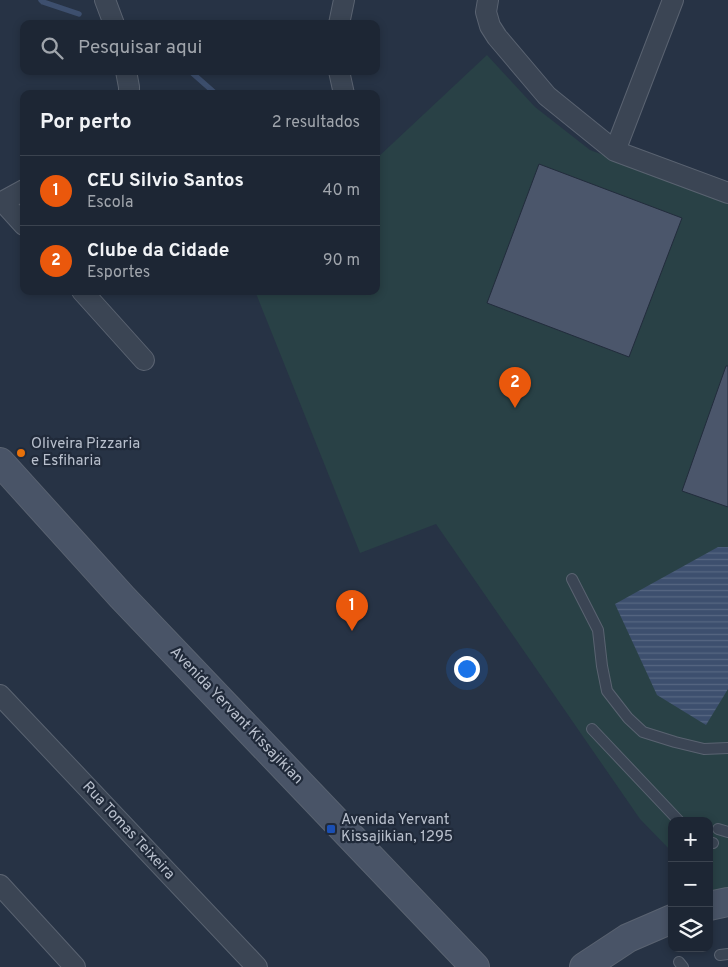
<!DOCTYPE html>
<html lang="pt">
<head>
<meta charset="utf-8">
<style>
  :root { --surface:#1d2634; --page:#252e3c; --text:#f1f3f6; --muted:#a0a5ac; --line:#3b434f; --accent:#ea580c }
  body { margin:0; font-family:Overpass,sans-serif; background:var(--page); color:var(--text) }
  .controls { position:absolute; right:15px; bottom:15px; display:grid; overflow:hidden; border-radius:10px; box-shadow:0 2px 8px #0003 }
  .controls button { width:45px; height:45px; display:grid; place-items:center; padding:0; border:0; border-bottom:1px solid var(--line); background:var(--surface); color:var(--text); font:25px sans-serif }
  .you { position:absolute; left:466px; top:668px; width:18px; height:18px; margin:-12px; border:4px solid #fff; border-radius:50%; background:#1a73e8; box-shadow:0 0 0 8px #1a73e833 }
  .badge { display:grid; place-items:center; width:32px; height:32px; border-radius:50%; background:var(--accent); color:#fff; font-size:16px; font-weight:700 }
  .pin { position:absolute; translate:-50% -41px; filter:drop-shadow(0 1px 2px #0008) }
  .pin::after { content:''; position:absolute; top:26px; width:18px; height:15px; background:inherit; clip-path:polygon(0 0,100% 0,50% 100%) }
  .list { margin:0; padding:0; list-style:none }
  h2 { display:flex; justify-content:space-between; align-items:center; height:65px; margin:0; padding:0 20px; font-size:21px }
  h2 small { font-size:16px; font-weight:400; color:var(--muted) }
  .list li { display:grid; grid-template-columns:32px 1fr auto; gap:15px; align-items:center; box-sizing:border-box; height:70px; padding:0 20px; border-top:1px solid var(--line) }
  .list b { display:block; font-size:19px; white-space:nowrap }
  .list p { margin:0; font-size:16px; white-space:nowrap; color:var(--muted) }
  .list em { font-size:16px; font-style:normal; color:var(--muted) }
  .icon { flex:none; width:28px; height:28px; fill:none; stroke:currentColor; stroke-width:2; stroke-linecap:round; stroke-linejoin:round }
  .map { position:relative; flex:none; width:728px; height:967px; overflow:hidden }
  .search { position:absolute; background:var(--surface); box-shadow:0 2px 8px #0003; left:20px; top:20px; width:360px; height:55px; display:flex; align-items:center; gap:12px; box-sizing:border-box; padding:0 18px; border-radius:10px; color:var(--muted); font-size:19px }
  .panel { position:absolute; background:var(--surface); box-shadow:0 2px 8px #0003; left:20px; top:90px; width:360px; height:205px; border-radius:10px }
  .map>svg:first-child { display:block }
</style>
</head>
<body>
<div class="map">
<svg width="728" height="967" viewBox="0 0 728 967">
  <defs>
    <pattern id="water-rules" width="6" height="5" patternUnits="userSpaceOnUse" patternTransform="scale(1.25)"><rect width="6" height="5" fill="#3d4f6e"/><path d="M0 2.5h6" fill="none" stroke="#576782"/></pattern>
  </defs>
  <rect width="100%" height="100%" fill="#273345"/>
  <path fill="#294146" d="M 487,55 L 535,107 L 590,150 L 728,201 L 728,891 L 712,893 L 709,890 L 709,821 L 672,821 L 672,852 L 640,819 L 436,524 L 360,553 L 255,291 L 376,291 L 376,159 Z"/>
  <path fill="url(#water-rules)" d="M 718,547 L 728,547 L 728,689 L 706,725 L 657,695 L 615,604 Z"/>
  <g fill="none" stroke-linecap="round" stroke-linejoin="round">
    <path stroke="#3d4f6e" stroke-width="5.5" d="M 41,0 L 43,2 L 79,14
      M 190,71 L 216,94"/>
  </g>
  <path fill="#4b566b" stroke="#222c3c" d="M 539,164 L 682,218 L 629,357 L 487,303 Z
    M 726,366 L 728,366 L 728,507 L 682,491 Z"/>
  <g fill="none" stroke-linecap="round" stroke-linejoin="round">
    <defs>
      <path id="lane" d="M 572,579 L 598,630 L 602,666 L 607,691 L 628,718 L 643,732 L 675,742 L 704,749 L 728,748
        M 592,729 L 679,821
        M 718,829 L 728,832
        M 709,842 L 713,843
        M 720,955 L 728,954
        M 679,962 L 683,967"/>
      <path id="street" d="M 105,0 L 114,24
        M 488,0 L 486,12 L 490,26 L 497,37 L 547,96 L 615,151 L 728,193
        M 339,24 L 344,0
        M 126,71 L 129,87 L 129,94
        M 339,71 L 344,94
        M 615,151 L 673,0
        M 3,202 L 24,225
        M 0,203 L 24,190
        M 82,291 L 144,360
        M 0,695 L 257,967
        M 0,885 L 75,967"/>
      <path id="secondary" d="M 0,462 L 122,597 L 475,967
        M 709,906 L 728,902
        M 584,967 L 628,938 L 672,919"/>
    </defs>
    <use href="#lane" stroke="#5a6371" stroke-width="12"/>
    <use href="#street" stroke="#5a6371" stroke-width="22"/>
    <use href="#secondary" stroke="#5a6371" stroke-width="30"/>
    <use href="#lane" stroke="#3b4554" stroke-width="10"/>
    <use href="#street" stroke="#3b4554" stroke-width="20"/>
    <use href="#secondary" stroke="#495467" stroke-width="28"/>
  </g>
  <circle fill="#e8710a" stroke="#202a3a" stroke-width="2" cx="21" cy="453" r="5"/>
  <rect fill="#1a4fb4" stroke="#202a3a" stroke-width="2" x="326" y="824" width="10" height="10" rx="2.5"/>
  <g text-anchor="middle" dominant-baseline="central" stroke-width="4.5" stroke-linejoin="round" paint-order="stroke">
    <g font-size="15" fill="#b9c0cd" stroke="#202a3a" text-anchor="start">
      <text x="31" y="444">Oliveira Pizzaria<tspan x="31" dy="17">e Esfiharia</tspan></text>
      <text x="341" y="820">Avenida Yervant<tspan x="341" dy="17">Kissajikian, 1295</tspan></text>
    </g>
    <g font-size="15" fill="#b9c0cd" stroke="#202a3a">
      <text transform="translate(236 716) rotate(46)">Avenida Yervant Kissajikian</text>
      <text transform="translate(128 831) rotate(47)">Rua Tomas Teixeira</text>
    </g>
  </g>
</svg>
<div class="controls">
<button>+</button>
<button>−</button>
<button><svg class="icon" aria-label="layers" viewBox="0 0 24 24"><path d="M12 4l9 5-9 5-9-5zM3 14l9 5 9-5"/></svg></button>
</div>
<div class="you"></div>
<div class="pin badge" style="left:352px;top:631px">1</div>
<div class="pin badge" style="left:515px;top:408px">2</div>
<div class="search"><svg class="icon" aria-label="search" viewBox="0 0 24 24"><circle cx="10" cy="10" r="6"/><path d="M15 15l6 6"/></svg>Pesquisar aqui</div>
<section class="panel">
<h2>Por perto<small>2 resultados</small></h2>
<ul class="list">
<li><span class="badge">1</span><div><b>CEU Silvio Santos</b><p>Escola</p></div><em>40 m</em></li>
<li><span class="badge">2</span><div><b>Clube da Cidade</b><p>Esportes</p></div><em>90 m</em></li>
</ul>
</section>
</div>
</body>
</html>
